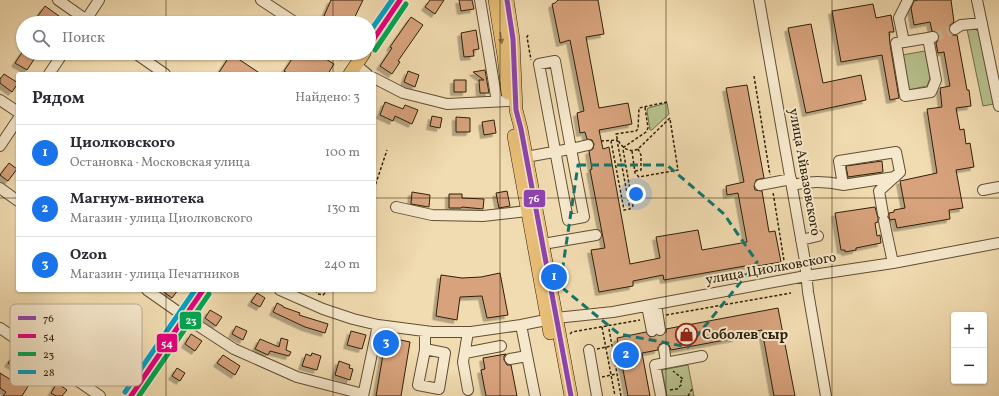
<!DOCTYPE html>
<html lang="ru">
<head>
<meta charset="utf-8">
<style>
  :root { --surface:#fff; --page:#f7f7f7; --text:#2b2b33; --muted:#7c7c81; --line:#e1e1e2; --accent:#1a73e8 }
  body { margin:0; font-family:Vollkorn,serif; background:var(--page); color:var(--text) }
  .controls { position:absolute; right:12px; bottom:12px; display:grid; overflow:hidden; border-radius:4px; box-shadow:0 1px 3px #0004 }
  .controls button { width:36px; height:36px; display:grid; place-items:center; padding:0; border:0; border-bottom:1px solid var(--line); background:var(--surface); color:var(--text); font:20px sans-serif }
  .you { position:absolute; left:636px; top:194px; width:14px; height:14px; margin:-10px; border:3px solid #fff; border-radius:50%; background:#1a73e8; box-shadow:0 0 0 6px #1a73e833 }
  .badge { display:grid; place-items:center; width:26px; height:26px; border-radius:50%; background:var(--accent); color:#fff; font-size:13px; font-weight:700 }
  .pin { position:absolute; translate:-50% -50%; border:2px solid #fff; box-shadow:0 1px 4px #0006 }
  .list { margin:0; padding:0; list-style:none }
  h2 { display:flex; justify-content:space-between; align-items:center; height:52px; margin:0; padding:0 16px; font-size:17px }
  h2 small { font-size:13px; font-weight:400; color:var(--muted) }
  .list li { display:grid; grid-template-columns:26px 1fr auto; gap:12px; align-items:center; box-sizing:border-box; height:56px; padding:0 16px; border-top:1px solid var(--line) }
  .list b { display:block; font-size:15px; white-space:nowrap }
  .list p { margin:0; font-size:13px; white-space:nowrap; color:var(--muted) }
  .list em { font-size:13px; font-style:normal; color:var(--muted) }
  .icon { flex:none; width:22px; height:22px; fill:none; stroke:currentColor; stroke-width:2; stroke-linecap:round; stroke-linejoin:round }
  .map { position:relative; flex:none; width:999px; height:396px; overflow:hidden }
  .search { position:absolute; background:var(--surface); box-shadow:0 1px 3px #0004; left:16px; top:16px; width:360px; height:44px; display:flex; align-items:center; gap:10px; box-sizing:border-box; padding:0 14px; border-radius:22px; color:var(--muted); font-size:15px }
  .panel { position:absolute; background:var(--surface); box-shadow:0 1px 3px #0004; left:16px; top:72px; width:360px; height:220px; border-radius:4px }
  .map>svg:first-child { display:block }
</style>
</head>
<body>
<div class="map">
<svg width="999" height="396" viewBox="0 0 999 396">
  <defs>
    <filter id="shadow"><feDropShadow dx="-3.5" dy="3.5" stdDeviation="0" flood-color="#0004"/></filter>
  </defs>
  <rect width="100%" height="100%" fill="#f1dbb0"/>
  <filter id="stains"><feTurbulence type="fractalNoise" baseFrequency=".005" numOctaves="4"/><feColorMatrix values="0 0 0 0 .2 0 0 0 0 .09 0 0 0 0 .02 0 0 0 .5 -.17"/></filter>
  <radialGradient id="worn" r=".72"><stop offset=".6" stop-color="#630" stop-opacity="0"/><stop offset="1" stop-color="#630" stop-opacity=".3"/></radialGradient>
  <path fill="#b7c18d" stroke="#73704c" d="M 972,28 L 979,31 L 994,104 L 983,106 L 967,29 Z
    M 925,51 L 930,78 L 927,86 L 908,90 L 902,55 Z
    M 667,103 L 669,114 L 652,130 L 650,130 L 647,111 L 648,108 Z
    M 688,365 L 694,396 L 667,396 L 662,370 Z"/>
  <path fill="#d7a27b" stroke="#2f200b" filter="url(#shadow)" d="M 331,0 L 363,0 L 352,23 L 339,23 L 324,16 Z
    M 430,0 L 444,0 L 435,14 L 425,7 Z
    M 459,0 L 472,0 L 474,9 L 461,11 Z
    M 558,0 L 598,0 L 604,34 L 586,37 L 599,108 L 628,103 L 632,124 L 599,130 L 603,149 L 609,147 L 630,264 L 660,258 L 656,237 L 698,230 L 702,250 L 747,242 L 738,193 L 727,195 L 726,186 L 744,182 L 726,88 L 747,85 L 764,178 L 756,180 L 754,186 L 755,190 L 762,191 L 769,232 L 775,231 L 781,262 L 752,267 L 751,265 L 664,280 L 663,275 L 633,281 L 633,286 L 599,292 L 591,250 L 605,248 L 590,170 L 592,169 L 589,151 L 593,149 L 594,144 L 592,140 L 587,139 L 585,132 L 580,133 L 577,113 L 584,111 L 570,40 L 560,43 L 552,4 L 555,3 Z
    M 918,0 L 951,0 L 954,22 L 949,26 L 949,30 L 952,35 L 957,35 L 967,90 L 969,90 L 971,106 L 956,108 L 960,130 L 964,129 L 966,144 L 970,143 L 974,167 L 956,170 L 963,208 L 949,210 L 950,219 L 897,228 L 895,219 L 890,220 L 889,217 L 889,213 L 894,212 L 894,210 L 905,208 L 900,181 L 937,173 L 927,109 L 942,107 L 940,88 L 950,86 L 944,52 L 938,53 L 936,43 L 939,39 L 938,33 L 932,31 L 930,22 L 914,25 L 911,8 L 914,1 Z
    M 873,4 L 876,18 L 891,15 L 894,32 L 889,32 L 890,44 L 899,98 L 890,100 L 882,55 L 841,62 L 832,11 Z
    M 45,6 L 59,16 L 55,23 L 40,23 L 35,20 Z
    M 411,17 L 423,25 L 398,61 L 400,62 L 392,74 L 380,66 L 392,48 L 390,47 Z
    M 811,24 L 823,83 L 861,75 L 866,100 L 806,113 L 788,28 Z
    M 476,30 L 479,49 L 473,50 L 474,56 L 464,57 L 461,33 Z
    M 23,51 L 23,53 L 27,53 L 35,58 L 27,70 L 15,63 Z
    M 296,53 L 316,53 L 334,64 L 328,74 L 289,74 L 284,71 Z
    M 231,54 L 261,74 L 218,74 Z
    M 485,70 L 489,93 L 480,93 L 479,80 L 484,80 L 473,72 Z
    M 408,71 L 419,75 L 415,87 L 404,82 Z
    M 4,74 L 18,83 L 12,92 L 0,83 L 0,79 Z
    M 454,80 L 466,80 L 466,92 L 454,92 Z
    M 385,102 L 403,109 L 405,105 L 418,110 L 412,124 L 395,116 L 393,121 L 380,115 Z
    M 432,116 L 442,118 L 440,128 L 430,126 Z
    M 456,117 L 470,118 L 470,132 L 456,132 Z
    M 494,120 L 496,133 L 484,135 L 482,122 Z
    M 882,161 L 883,172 L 848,177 L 846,166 Z
    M 9,163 L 17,169 L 8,181 L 0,175 Z
    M 507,191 L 510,206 L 499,208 L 496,193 Z
    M 412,192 L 430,195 L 429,207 L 411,204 Z
    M 449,194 L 462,194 L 462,198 L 484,199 L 483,209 L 462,207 L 461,208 L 449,208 Z
    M 875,207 L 878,218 L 878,222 L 875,223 L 877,236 L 880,235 L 881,243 L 856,248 L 856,250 L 845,252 L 845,250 L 841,250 L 835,213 Z
    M 500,273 L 508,315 L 487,318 L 482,296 L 460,297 L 457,320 L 436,316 L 441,275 L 462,278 L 481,277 Z
    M 161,290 L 178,290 L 172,298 Z
    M 257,293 L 265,298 L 260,307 L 251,302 Z
    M 277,303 L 283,306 L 283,307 L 300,313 L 299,315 L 328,324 L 325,333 L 305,327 L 273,312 Z
    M 778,308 L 795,396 L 774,396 L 762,330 L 735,335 L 736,338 L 671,350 L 669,345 L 667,343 L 660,344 L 658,347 L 658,350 L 642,353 L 650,396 L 628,396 L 617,338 L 646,332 L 650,337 L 657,335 L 661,336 L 666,333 L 666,329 Z
    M 210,310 L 222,317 L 216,326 L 205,318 Z
    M 236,326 L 247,331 L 243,340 L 232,334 Z
    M 351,331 L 366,335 L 362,349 L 347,345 Z
    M 191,334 L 202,341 L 195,351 L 185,344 Z
    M 386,337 L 410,342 L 401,396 L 376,396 Z
    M 281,338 L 288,340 L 286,350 L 291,352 L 289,356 L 270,351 L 268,355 L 255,349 L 260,339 L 279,347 Z
    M 312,353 L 321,356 L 317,370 L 302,366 L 306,354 L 311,356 Z
    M 506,354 L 504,356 L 504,360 L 507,365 L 511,365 L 517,396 L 486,396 L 481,370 L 485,369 L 483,358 Z
    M 14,355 L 31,366 L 34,361 L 41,365 L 22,396 L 3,396 L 6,392 L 0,388 L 0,373 L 19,385 L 26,374 L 8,363 Z
    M 223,355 L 240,366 L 235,375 L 217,363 Z
    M 339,361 L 350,365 L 349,368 L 353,369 L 350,380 L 335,375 Z
    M 177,368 L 185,373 L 180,381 L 172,376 Z
    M 57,383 L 67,390 L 62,396 L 56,396 L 51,393 Z"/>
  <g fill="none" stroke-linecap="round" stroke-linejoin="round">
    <path stroke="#cab68f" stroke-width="10" stroke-dasharray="10 5" stroke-linecap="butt" d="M 933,37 L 955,29
      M 660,330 L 664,349"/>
    <defs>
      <path id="minor" d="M 58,0 L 91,23
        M 261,0 L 296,23
        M 480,0 L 496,96
        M 759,0 L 805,261 L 808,292 L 826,396
        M 908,0 L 899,18 L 904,42 L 896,43 L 905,96 L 931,92 L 936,80 L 928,38 L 933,37
        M 977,0 L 999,106
        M 84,23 L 99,0
        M 955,29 L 961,25 L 982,23
        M 904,42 L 928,38
        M 135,53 L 165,74
        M 356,65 L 367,74
        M 49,74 L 63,53
        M 374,78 L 403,93 L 447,104 L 508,101
        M 0,100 L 18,112
        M 0,146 L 18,119
        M 526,157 L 548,153 C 555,152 563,150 571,149 L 584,217 L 568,220 L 539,64 L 555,61 L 571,149 L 588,145
        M 760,185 L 791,179
        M 792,185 C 809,181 826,181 843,185
        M 0,188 L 18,201
        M 983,190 L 999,187
        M 396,207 L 432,215 L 483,216 L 527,211
        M 883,214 L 879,191 L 900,172 L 896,152 L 839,161 L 843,185 L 895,177
        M 884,221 L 893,263
        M 801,240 L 818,236
        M 543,244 L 596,235
        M 147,290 L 194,323 L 234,349 L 297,377 L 363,394
        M 280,290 L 323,309 L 353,319 L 378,325 L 432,332 L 471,332 L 521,325 L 556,318 L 613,312 L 806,276 L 893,263 L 999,243
        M 656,304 L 660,330
        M 647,306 L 652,331
        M 521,325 L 535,396
        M 0,328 L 100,396
        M 468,332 L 463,362 L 468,390
        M 425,349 L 445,353 L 439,389 L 418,385 L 425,350 L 425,331
        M 664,349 L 666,363
        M 589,350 L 597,396
        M 465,353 L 501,346
        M 510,359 L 527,356
        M 363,396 L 378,325
        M 661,396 L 655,365 L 702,356"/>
      <path id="major" d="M 495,0 L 504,56 L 508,93
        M 507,0 L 513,39 L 516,110 L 521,129 L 571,396
        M 369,46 L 400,0
        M 350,74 L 364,53
        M 514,136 L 550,333
        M 131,396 L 203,290"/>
    </defs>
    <use href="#minor" stroke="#604f34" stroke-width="12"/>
    <use href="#major" stroke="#2f200b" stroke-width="14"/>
    <path stroke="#2f200b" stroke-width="1.5" stroke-dasharray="3 2" stroke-linecap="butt" d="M 528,35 L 527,37 L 531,60
      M 338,53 L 342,62
      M 754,76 L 770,175
      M 667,102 L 639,108 L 638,129 L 636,131 L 616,134 C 618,145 628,154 638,149 L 670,118
      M 601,141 L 617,140 L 630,209 L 624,210 L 611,141
      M 632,151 L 635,173 L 639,177 L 678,170 L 670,119
      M 635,171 L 641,170 L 641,155 L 638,149
      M 374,189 L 387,150
      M 633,207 L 623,149 L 624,147 L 646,132 L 648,128 L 645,107
      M 708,280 L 785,267 L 773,192
      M 315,290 L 318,294 L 323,295 L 328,290
      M 666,315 L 791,293
      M 602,327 L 615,396
      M 609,329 L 621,396
      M 570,334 L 572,332 L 640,320
      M 597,349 L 611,346
      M 602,377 L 616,374
      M 670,390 L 677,389 L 681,385 L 681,381 L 683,379 L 673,371
      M 688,396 L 692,389"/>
    <use href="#minor" stroke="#f6e8cc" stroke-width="10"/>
    <use href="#major" stroke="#e8be78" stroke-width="13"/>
    <defs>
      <path id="bus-1" d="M 507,0 L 513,39 L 516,110 L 521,129 L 571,396"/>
      <path id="bus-2" d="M 369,46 L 400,0
        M 131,396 L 203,290"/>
      <path id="bus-3" d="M 375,50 L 406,4
        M 139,396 L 209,294"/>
      <path id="bus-4" d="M 369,33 L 392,0
        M 125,392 L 195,290"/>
    </defs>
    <use href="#bus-1" stroke="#f6e8cc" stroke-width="8"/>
    <use href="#bus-2" stroke="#f6e8cc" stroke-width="8"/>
    <use href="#bus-3" stroke="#f6e8cc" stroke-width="8"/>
    <use href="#bus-4" stroke="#f6e8cc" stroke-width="8"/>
    <use href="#bus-1" stroke="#8e44ad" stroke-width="5"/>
    <use href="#bus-2" stroke="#e5007d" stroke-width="5"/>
    <use href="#bus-3" stroke="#00a651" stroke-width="5"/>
    <use href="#bus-4" stroke="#02a2c4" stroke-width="5"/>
  </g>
  <defs><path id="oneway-solid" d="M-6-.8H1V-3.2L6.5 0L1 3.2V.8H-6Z"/></defs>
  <use fill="#8c6f42" href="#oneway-solid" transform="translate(501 38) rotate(82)"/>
  <path fill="none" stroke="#0f766e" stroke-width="3" stroke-dasharray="8 5" stroke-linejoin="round" d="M 578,165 L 667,165 L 724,214 L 757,262 L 688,347 L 619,334 L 560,286 Z"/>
  <path fill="none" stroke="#2f200b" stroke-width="1" stroke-opacity="0.55" d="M 166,0 L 166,23M 333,0 L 333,23M 500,0 L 500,396M 666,0 L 666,396M 832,0 L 832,396M 166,53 L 166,74M 333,53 L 333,74M 0,198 L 18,198M 374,198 L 999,198M 166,290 L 166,396M 333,290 L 333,396"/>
  <defs>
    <symbol id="shop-ring" viewBox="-11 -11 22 22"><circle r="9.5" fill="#f6e8cc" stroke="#8f2418" stroke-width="1.5"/><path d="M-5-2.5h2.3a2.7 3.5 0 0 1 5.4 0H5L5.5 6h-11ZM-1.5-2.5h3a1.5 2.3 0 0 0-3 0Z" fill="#8f2418"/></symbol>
  </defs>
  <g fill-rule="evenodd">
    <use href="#shop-ring" x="674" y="322" width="25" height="25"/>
  </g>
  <g text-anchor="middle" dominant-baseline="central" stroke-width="4" stroke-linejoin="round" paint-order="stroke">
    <g font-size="14" fill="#2f200b" stroke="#f6e8cc">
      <text transform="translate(804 172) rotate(80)">улица Айвазовского</text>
      <text transform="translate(771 269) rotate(-10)">улица Циолковского</text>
    </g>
    <g font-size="14" font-weight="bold" fill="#2f200b" stroke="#f6e8cc" text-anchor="start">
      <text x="702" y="335">Соболев сыр</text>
    </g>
  </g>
  <rect x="10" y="304" width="132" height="82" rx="6" fill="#f6e8cc" stroke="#baac92" stroke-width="1"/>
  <rect x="18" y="316" width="18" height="4" fill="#8e44ad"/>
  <rect x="18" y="334" width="18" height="4" fill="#e5007d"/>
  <rect x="18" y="352" width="18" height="4" fill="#00a651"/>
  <rect x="18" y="370" width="18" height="4" fill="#02a2c4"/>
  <g font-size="11" fill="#2f200b">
    <text x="43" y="322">76</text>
    <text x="43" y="340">54</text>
    <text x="43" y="358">23</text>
    <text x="43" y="376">28</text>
  </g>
  <g stroke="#f6e8cc" stroke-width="1.5">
    <rect x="523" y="189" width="23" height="19" rx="4" fill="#8e44ad"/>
    <rect x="179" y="311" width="23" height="19" rx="4" fill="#00a651"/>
    <rect x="156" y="333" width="22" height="20" rx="4" fill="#e5007d"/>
  </g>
  <g font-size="11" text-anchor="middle" font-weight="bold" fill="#fff">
    <text x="534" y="202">76</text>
    <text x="191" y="324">23</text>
    <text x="167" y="347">54</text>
  </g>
  <rect width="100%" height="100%" filter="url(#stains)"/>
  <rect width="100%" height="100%" fill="url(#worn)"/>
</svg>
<div class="controls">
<button>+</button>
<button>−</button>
</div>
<div class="you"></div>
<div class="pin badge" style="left:554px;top:277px">1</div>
<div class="pin badge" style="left:626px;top:355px">2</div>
<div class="pin badge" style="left:386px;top:343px">3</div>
<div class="search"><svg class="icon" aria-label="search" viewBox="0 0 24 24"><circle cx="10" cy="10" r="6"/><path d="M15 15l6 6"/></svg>Поиск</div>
<section class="panel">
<h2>Рядом<small>Найдено: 3</small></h2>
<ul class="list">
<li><span class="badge">1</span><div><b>Циолковского</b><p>Остановка · Московская улица</p></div><em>100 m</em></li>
<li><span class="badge">2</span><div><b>Магнум-винотека</b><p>Магазин · улица Циолковского</p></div><em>130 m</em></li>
<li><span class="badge">3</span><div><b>Ozon</b><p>Магазин · улица Печатников</p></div><em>240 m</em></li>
</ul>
</section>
</div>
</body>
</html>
